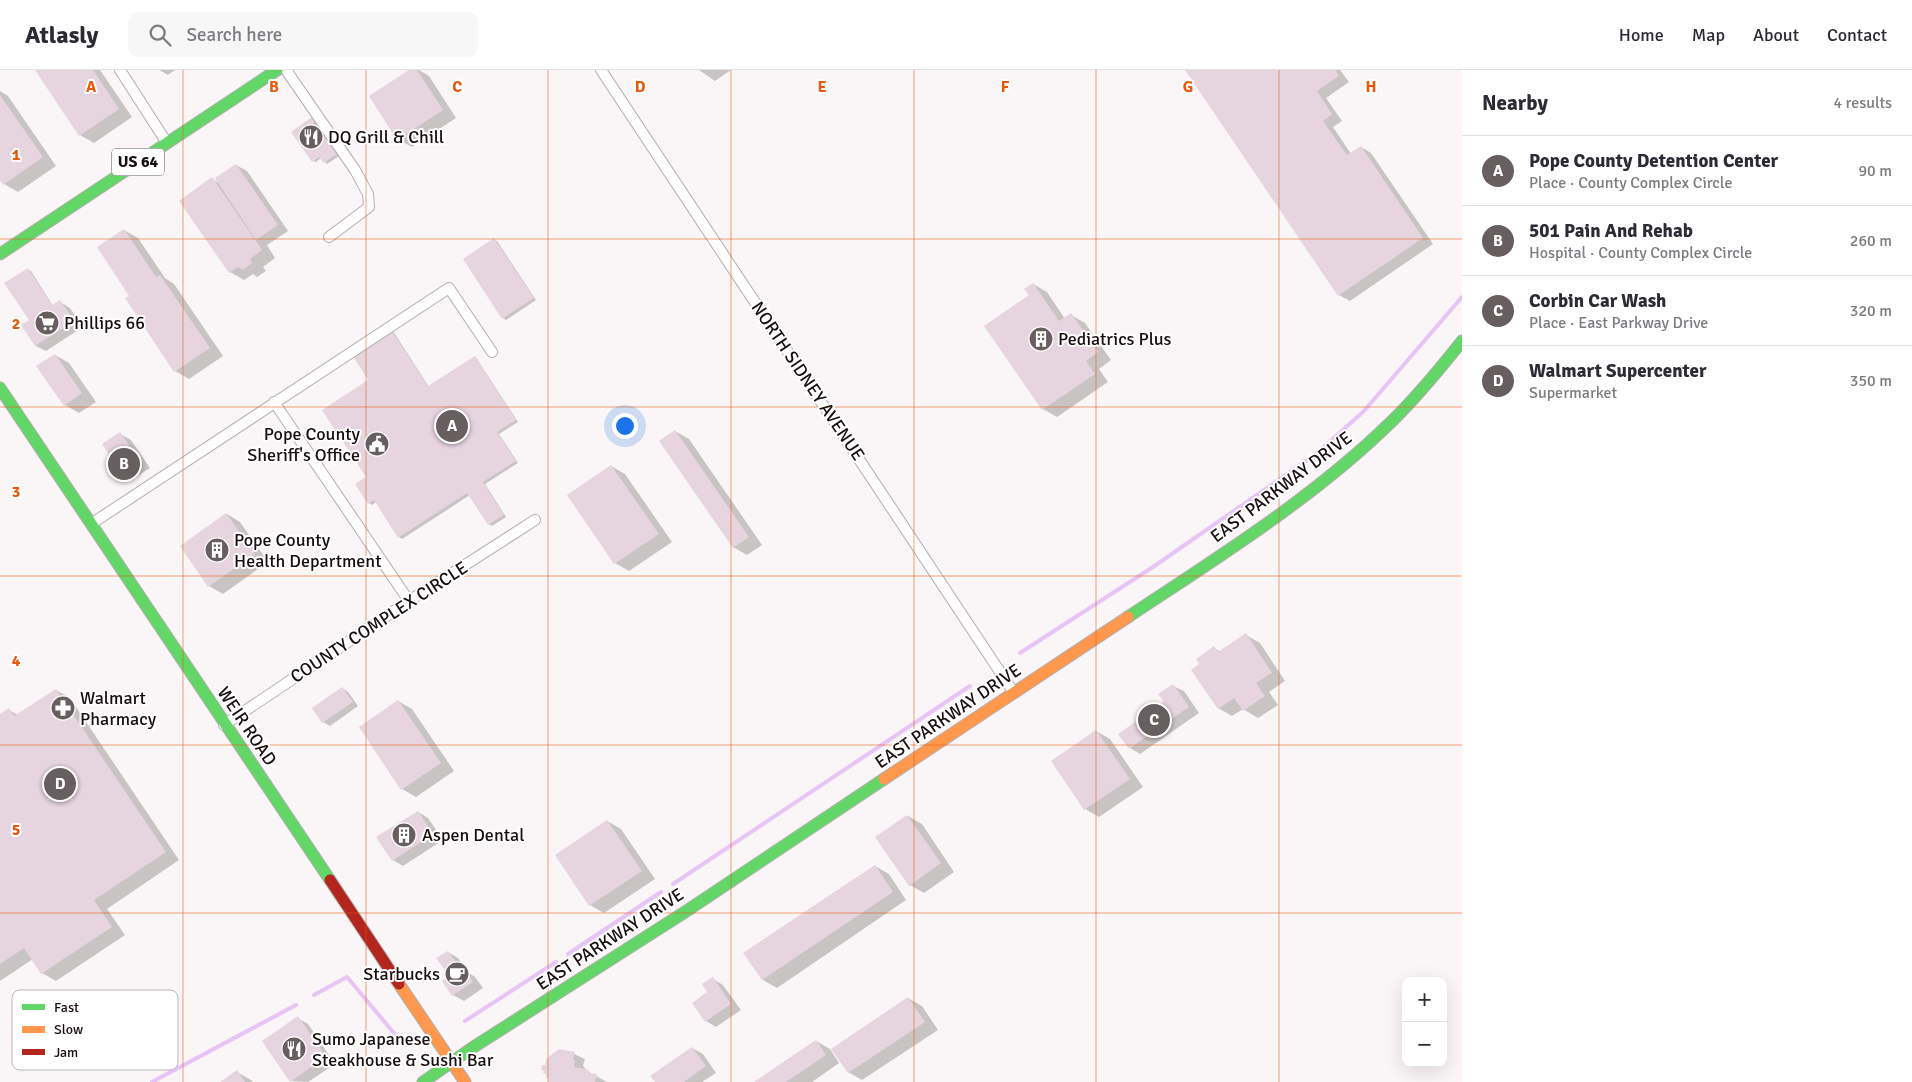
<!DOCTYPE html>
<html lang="en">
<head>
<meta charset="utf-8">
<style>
  :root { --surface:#fff; --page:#f7f7f7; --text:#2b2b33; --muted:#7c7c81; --line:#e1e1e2; --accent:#675e60 }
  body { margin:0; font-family:Signika,sans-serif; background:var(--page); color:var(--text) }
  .controls { position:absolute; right:15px; bottom:15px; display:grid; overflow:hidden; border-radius:10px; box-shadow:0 5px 20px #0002 }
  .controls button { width:45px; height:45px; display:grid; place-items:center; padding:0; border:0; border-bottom:1px solid var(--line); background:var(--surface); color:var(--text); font:25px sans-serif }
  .you { position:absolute; left:624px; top:355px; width:18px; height:18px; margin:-12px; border:4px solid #fff; border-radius:50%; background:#1a73e8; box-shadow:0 0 0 8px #1a73e833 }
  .badge { display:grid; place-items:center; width:32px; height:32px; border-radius:50%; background:var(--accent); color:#fff; font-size:16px; font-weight:700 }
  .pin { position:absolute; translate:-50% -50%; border:2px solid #fff; box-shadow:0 1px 5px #0006 }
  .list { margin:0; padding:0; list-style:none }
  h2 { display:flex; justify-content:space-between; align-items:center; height:65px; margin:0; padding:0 20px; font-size:21px }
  h2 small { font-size:16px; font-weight:400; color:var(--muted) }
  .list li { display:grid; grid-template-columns:32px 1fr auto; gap:15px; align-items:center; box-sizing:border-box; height:70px; padding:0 20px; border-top:1px solid var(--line) }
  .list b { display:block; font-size:19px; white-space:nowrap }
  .list p { margin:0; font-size:16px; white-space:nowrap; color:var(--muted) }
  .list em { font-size:16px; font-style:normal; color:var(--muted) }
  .icon { flex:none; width:28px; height:28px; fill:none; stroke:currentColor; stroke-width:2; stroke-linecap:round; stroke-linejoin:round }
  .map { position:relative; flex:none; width:1462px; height:1012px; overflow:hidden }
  header { display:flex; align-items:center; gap:30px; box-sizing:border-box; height:70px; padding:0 25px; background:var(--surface); border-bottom:1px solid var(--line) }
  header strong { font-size:24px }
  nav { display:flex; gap:28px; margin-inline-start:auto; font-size:18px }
  .search { width:350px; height:45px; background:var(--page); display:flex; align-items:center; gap:12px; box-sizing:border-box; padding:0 18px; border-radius:10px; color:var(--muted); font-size:19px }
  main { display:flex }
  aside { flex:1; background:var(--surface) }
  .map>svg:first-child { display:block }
</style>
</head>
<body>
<header>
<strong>Atlasly</strong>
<div class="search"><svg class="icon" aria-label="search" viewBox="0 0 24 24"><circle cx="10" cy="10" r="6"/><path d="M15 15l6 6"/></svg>Search here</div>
<nav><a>Home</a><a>Map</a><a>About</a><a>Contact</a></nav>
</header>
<main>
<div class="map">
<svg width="1462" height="1012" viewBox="0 0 1462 1012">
  <rect width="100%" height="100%" fill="#faf5f6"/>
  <path fill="#0003" d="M 37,0 L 100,0 L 132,47 L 94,73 L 80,65 Z
    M 159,0 L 175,0 L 168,5 Z
    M 411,0 L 419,0 L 429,6 L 456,48 L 412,77 L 398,69 Z
    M 699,0 L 731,0 L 715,11 Z
    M 1186,0 L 1340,0 L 1349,12 L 1326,28 L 1342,51 L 1333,57 L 1351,84 L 1361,77 L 1371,83 L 1433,174 L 1350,231 L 1339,225 Z
    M 0,21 L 8,26 L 56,96 L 18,122 L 4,114 L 0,108 Z
    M 312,49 L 317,54 L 314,57 L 317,60 L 333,73 L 330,75 L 339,86 L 327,94 L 321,88 L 316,92 L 313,91 Z
    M 236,95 L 247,101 L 288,161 L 267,175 L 275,188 L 263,197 L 266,201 L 257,207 L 253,204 L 244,210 L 230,202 L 212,109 L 219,113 Z
    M 124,160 L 138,168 L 165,208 L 174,214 L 223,286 L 189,309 L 175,301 L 131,226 Z
    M 494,170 L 497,171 L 536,230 L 506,250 L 503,248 Z
    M 28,200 L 31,201 L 53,236 L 60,232 L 70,238 L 83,257 L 46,281 L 36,276 L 30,251 Z
    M 1033,214 L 1047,222 L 1065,249 L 1071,245 L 1085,253 L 1111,290 L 1099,299 L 1108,312 L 1057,347 L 1043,339 L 1030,226 Z
    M 393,261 L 429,317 L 475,287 L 477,289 L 518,352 L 499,364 L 518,393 L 485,414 L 506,447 L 492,456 L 489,454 L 470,425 L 402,469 L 399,467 L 376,432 L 372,435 L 369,433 L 368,407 L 370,311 L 352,284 Z
    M 55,285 L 69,293 L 96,332 L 79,343 L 65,335 Z
    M 675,361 L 689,369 L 762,475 L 747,485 L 733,477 Z
    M 120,364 L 131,370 L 150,398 L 133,409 L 123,403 Z
    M 611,396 L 625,404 L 672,472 L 629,501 L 615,493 L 569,426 Z
    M 227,444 L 240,452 L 268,492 L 223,524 L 209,516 Z
    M 1246,565 L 1260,573 L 1285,611 L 1269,622 L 1278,635 L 1258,648 L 1243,639 L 1232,646 L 1218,638 L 1201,595 L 1214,578 L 1221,582 Z
    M 1173,616 L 1184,621 L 1199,643 L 1140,684 L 1130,678 L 1166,632 Z
    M 342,618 L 348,622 L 358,636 L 330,656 L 323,652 Z
    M 56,620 L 70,628 L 179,790 L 107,839 L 125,865 L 56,911 L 42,903 L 33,889 L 0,911 L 0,645 L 9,640 L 18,645 Z
    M 398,631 L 412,639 L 454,701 L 416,727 L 402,719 Z
    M 1096,661 L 1110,669 L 1143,717 L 1099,747 L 1085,739 Z
    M 418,742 L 428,748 L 443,770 L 403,796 L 393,790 Z
    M 908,746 L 922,754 L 954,802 L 924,823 L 910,815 Z
    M 607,751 L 621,759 L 655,809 L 604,843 L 590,835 L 557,786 Z
    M 875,796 L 889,804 L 906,830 L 777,918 L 763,910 L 745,884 Z
    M 448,882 L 458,888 L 469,903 L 475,907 L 483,918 L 464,931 L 453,925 L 444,911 L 450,907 Z
    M 713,909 L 723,915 L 741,940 L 716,957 L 706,951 L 709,923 Z
    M 908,928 L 922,936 L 938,960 L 862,1010 L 848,1002 Z
    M 298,948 L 308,954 L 335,994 L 308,1012 L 290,1011 Z
    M 816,971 L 830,979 L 839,993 L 812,1012 L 756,1012 Z
    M 692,978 L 703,984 L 716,1003 L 702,1012 L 656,1012 Z
    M 574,984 L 585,989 L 583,996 L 585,998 L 585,1000 L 607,1012 L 550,1012 L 550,1009 L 547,1007 L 543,999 Z
    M 237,1002 L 251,1010 L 253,1012 L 222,1012 Z"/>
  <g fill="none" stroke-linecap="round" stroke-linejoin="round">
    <path stroke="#e8c3f6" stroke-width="4" d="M 1020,583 L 1153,497 L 1316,384 L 1364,341 L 1462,227
      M 673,814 L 970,616
      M 568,884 L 661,822
      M 314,925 L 347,907 L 404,975 L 415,970
      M 465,951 L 556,892
      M 152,1012 L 296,935"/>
  </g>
  <path fill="#e6d4de" d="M 35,0 L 93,0 L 119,39 L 79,66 Z
    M 409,0 L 417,0 L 443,40 L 397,70 L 369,26 Z
    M 1185,0 L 1335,0 L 1339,6 L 1317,21 L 1332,44 L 1323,51 L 1347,85 L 1361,76 L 1423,168 L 1338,226 Z
    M 0,25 L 43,87 L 3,115 L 0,110 Z
    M 312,47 L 315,52 L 312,55 L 316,60 L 321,56 L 331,71 L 328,73 L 337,84 L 324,93 L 319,87 L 312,92 L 291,62 Z
    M 236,94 L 278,155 L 256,170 L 215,108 Z
    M 212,107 L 262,180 L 250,189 L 252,193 L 243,200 L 238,197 L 229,203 L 179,131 Z
    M 124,159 L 156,207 L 160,205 L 210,278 L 174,302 L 125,228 L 129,226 L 97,177 Z
    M 494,168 L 534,228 L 502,249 L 463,189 Z
    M 28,198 L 52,235 L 60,230 L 74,251 L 35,276 L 21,255 L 29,250 L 4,213 Z
    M 1033,213 L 1059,251 L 1071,243 L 1098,282 L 1086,291 L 1095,304 L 1042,340 L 984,256 L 1029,225 L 1024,219 Z
    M 390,258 L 428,316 L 475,286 L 516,350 L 497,362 L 516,391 L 483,412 L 504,445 L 488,455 L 467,423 L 398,468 L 374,430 L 368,434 L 355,414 L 366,407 L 322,340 L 368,310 L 351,283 Z
    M 55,284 L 82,323 L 64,336 L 36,296 Z
    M 675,360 L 749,467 L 733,478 L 659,371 Z
    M 120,362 L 140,392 L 122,404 L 102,374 Z
    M 611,395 L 659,464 L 614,494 L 567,425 Z
    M 226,443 L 255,484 L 208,517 L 180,476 Z
    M 1246,563 L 1272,603 L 1256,613 L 1265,626 L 1243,641 L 1234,628 L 1218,639 L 1191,600 L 1199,594 L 1196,589 L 1214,576 L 1218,582 Z
    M 1173,614 L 1189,637 L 1129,679 L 1118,664 L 1164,632 L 1158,624 Z
    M 342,617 L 353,632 L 322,653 L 312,638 Z
    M 56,619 L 166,782 L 94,830 L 112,857 L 41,904 L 24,878 L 0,894 L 0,644 L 9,638 L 14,646 Z
    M 398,630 L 441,693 L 401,720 L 359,657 Z
    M 1096,660 L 1130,709 L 1084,740 L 1051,691 Z
    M 418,741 L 433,764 L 392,791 L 376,767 Z
    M 907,745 L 941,793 L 909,816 L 875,767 Z
    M 607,750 L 642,801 L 589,836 L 555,785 Z
    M 875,795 L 893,822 L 762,910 L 743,883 Z
    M 448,881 L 462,901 L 465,899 L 473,912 L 452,926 L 442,911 L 449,906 L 436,888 Z
    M 713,907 L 731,934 L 705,952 L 692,933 L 707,922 L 702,914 Z
    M 908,927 L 925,952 L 848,1003 L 831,979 Z
    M 298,946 L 326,987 L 290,1012 L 262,971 Z
    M 816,970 L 826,985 L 786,1012 L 754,1012 Z
    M 692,977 L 706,996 L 684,1012 L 655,1012 L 650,1006 Z
    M 559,979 L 575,982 L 573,990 L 575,991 L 574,997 L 589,1000 L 588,1003 L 597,1004 L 595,1012 L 548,1012 L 549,1008 L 546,1008 L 546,1004 L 543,1003 L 544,1000 L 541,1000 L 542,995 L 545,995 L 547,988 Z
    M 237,1000 L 245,1012 L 220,1012 Z"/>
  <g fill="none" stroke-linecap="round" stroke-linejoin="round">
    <defs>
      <path id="street" d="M 120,0 L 167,73
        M 286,0 L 355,100 L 368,124 L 369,137 L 329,167
        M 601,0 L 1014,623
        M 274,332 L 409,531
        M 91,454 L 449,218 L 492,282
        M 224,655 L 409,531 L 535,450"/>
      <path id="fast" d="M 0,184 L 277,0
        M 0,318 L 330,810
        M 1128,547 C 1218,487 1312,429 1390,353 C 1416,328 1439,300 1462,271
        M 423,1012 L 472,978 L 685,842 L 884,709"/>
      <path id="slow" d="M 884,709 L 1128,547
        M 399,914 L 465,1012"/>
      <path id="jam" d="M 330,810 L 399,914"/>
    </defs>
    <use href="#street" stroke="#b5adae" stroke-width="12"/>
    <use href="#fast" stroke="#b5adae" stroke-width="13"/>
    <use href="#slow" stroke="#b5adae" stroke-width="13"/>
    <use href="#jam" stroke="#b5adae" stroke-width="13"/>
    <use href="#street" stroke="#fefefe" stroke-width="10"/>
    <use href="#fast" stroke="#63d668" stroke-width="11"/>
    <use href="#slow" stroke="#ff974d" stroke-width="11"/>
    <use href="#jam" stroke="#b3261e" stroke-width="11"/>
  </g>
  <path fill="none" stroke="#e8590c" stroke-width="1" stroke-opacity="0.55" d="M 183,0 L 183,1012M 366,0 L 366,1012M 548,0 L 548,1012M 731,0 L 731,1012M 914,0 L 914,1012M 1096,0 L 1096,1012M 1279,0 L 1279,1012M 0,169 L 1462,169M 0,337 L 1462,337M 0,506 L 1462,506M 0,675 L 1462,675M 0,843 L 1462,843"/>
  <defs>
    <symbol id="restaurant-disc" viewBox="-11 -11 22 22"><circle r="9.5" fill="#675e60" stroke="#fff"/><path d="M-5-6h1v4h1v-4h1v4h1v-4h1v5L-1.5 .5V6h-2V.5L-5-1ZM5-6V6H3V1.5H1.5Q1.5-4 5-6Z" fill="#fff"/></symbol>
    <symbol id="supermarket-disc" viewBox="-11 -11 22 22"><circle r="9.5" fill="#675e60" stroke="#fff"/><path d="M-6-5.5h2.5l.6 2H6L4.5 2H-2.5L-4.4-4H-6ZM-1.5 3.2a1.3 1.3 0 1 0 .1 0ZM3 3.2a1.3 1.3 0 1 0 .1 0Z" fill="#fff"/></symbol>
    <symbol id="building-disc" viewBox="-11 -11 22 22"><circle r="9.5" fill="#675e60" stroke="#fff"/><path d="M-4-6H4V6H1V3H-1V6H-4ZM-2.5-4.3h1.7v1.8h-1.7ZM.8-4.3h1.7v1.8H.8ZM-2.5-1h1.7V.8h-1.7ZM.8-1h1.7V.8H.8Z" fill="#fff"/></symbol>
    <symbol id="civic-disc" viewBox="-11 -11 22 22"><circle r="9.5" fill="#675e60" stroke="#fff"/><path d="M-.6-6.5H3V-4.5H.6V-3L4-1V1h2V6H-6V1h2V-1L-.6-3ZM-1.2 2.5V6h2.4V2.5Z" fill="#fff"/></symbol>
    <symbol id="pharmacy-disc" viewBox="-11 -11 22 22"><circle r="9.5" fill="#675e60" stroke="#fff"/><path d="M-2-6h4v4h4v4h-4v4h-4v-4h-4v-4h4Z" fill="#fff"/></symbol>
    <symbol id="cafe-disc" viewBox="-11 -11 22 22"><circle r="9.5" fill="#675e60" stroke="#fff"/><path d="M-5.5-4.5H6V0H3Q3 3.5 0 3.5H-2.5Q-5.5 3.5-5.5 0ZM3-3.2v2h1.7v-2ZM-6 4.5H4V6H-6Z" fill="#fff"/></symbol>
  </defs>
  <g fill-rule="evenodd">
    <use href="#restaurant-disc" x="297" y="53" width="28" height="28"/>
    <use href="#supermarket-disc" x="33" y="239" width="28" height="28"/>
    <use href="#building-disc" x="1027" y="255" width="28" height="28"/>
    <use href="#civic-disc" x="363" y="360" width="28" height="28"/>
    <use href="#building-disc" x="203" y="466" width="28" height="28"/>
    <use href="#pharmacy-disc" x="49" y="624" width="28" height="28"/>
    <use href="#building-disc" x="390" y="751" width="28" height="28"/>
    <use href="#cafe-disc" x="443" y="890" width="28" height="28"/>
    <use href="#restaurant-disc" x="280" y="965" width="28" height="28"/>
  </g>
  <g text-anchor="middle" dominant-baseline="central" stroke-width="4" stroke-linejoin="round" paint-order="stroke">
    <rect fill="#fff" stroke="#5d5657" stroke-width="1" x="112" y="78.5" width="52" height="27" rx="4"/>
    <g font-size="16" font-weight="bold" fill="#180d0f">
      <text x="138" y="92">US 64</text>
    </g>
    <g font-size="18" fill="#180d0f" stroke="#fff" text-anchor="start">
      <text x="328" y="67">DQ Grill &amp; Chill</text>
      <text x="64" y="253">Phillips 66</text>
      <text x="1058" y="269">Pediatrics Plus</text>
      <text x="360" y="364" text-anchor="end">Pope County<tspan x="360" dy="21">Sheriff's Office</tspan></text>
      <text x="234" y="470">Pope County<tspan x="234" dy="21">Health Department</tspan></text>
      <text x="80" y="628">Walmart<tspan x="80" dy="21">Pharmacy</tspan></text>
      <text x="422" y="765">Aspen Dental</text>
      <text x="440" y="904" text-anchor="end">Starbucks</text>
      <text x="312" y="969">Sumo Japanese<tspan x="312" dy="21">Steakhouse &amp; Sushi Bar</tspan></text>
    </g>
    <g font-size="18" fill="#180d0f" stroke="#fff">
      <text transform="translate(808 311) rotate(56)">NORTH SIDNEY AVENUE</text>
      <text transform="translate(1281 417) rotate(-37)">EAST PARKWAY DRIVE</text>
      <text transform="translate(379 552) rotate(-33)">COUNTY COMPLEX CIRCLE</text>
      <text transform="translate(948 646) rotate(-34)">EAST PARKWAY DRIVE</text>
      <text transform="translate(247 656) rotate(56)">WEIR ROAD</text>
      <text transform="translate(610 869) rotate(-33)">EAST PARKWAY DRIVE</text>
    </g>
  </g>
  <rect x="12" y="920" width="166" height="80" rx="8" fill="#fff" stroke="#bab6b7" stroke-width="1"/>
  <rect x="22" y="934" width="23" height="6" fill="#63d668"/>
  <rect x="22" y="956" width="23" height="7" fill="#ff974d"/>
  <rect x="22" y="979" width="23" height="6" fill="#b3261e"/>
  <g font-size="14" fill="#180d0f">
    <text x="54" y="942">Fast</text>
    <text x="54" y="964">Slow</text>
    <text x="54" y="987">Jam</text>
  </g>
  <g font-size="16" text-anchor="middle" font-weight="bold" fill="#e8590c" stroke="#fff" stroke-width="4" stroke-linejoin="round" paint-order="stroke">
    <text x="91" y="22">A</text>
    <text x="274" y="22">B</text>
    <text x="457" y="22">C</text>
    <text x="640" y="22">D</text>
    <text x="822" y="22">E</text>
    <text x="1005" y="22">F</text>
    <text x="1188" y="22">G</text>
    <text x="1371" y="22">H</text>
    <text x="16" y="90">1</text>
    <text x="16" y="259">2</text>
    <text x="16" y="427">3</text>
    <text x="16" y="596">4</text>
    <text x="16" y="765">5</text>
  </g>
</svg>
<div class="controls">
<button>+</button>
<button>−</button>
</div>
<div class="you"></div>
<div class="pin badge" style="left:452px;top:356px">A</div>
<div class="pin badge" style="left:124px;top:394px">B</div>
<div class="pin badge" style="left:1154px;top:650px">C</div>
<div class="pin badge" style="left:60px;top:714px">D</div>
</div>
<aside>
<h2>Nearby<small>4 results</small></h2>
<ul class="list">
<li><span class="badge">A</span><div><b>Pope County Detention Center</b><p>Place · County Complex Circle</p></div><em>90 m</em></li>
<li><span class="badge">B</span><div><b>501 Pain And Rehab</b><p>Hospital · County Complex Circle</p></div><em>260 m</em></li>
<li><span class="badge">C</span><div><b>Corbin Car Wash</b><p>Place · East Parkway Drive</p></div><em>320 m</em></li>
<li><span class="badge">D</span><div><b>Walmart Supercenter</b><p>Supermarket</p></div><em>350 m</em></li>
</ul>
</aside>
</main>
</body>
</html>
